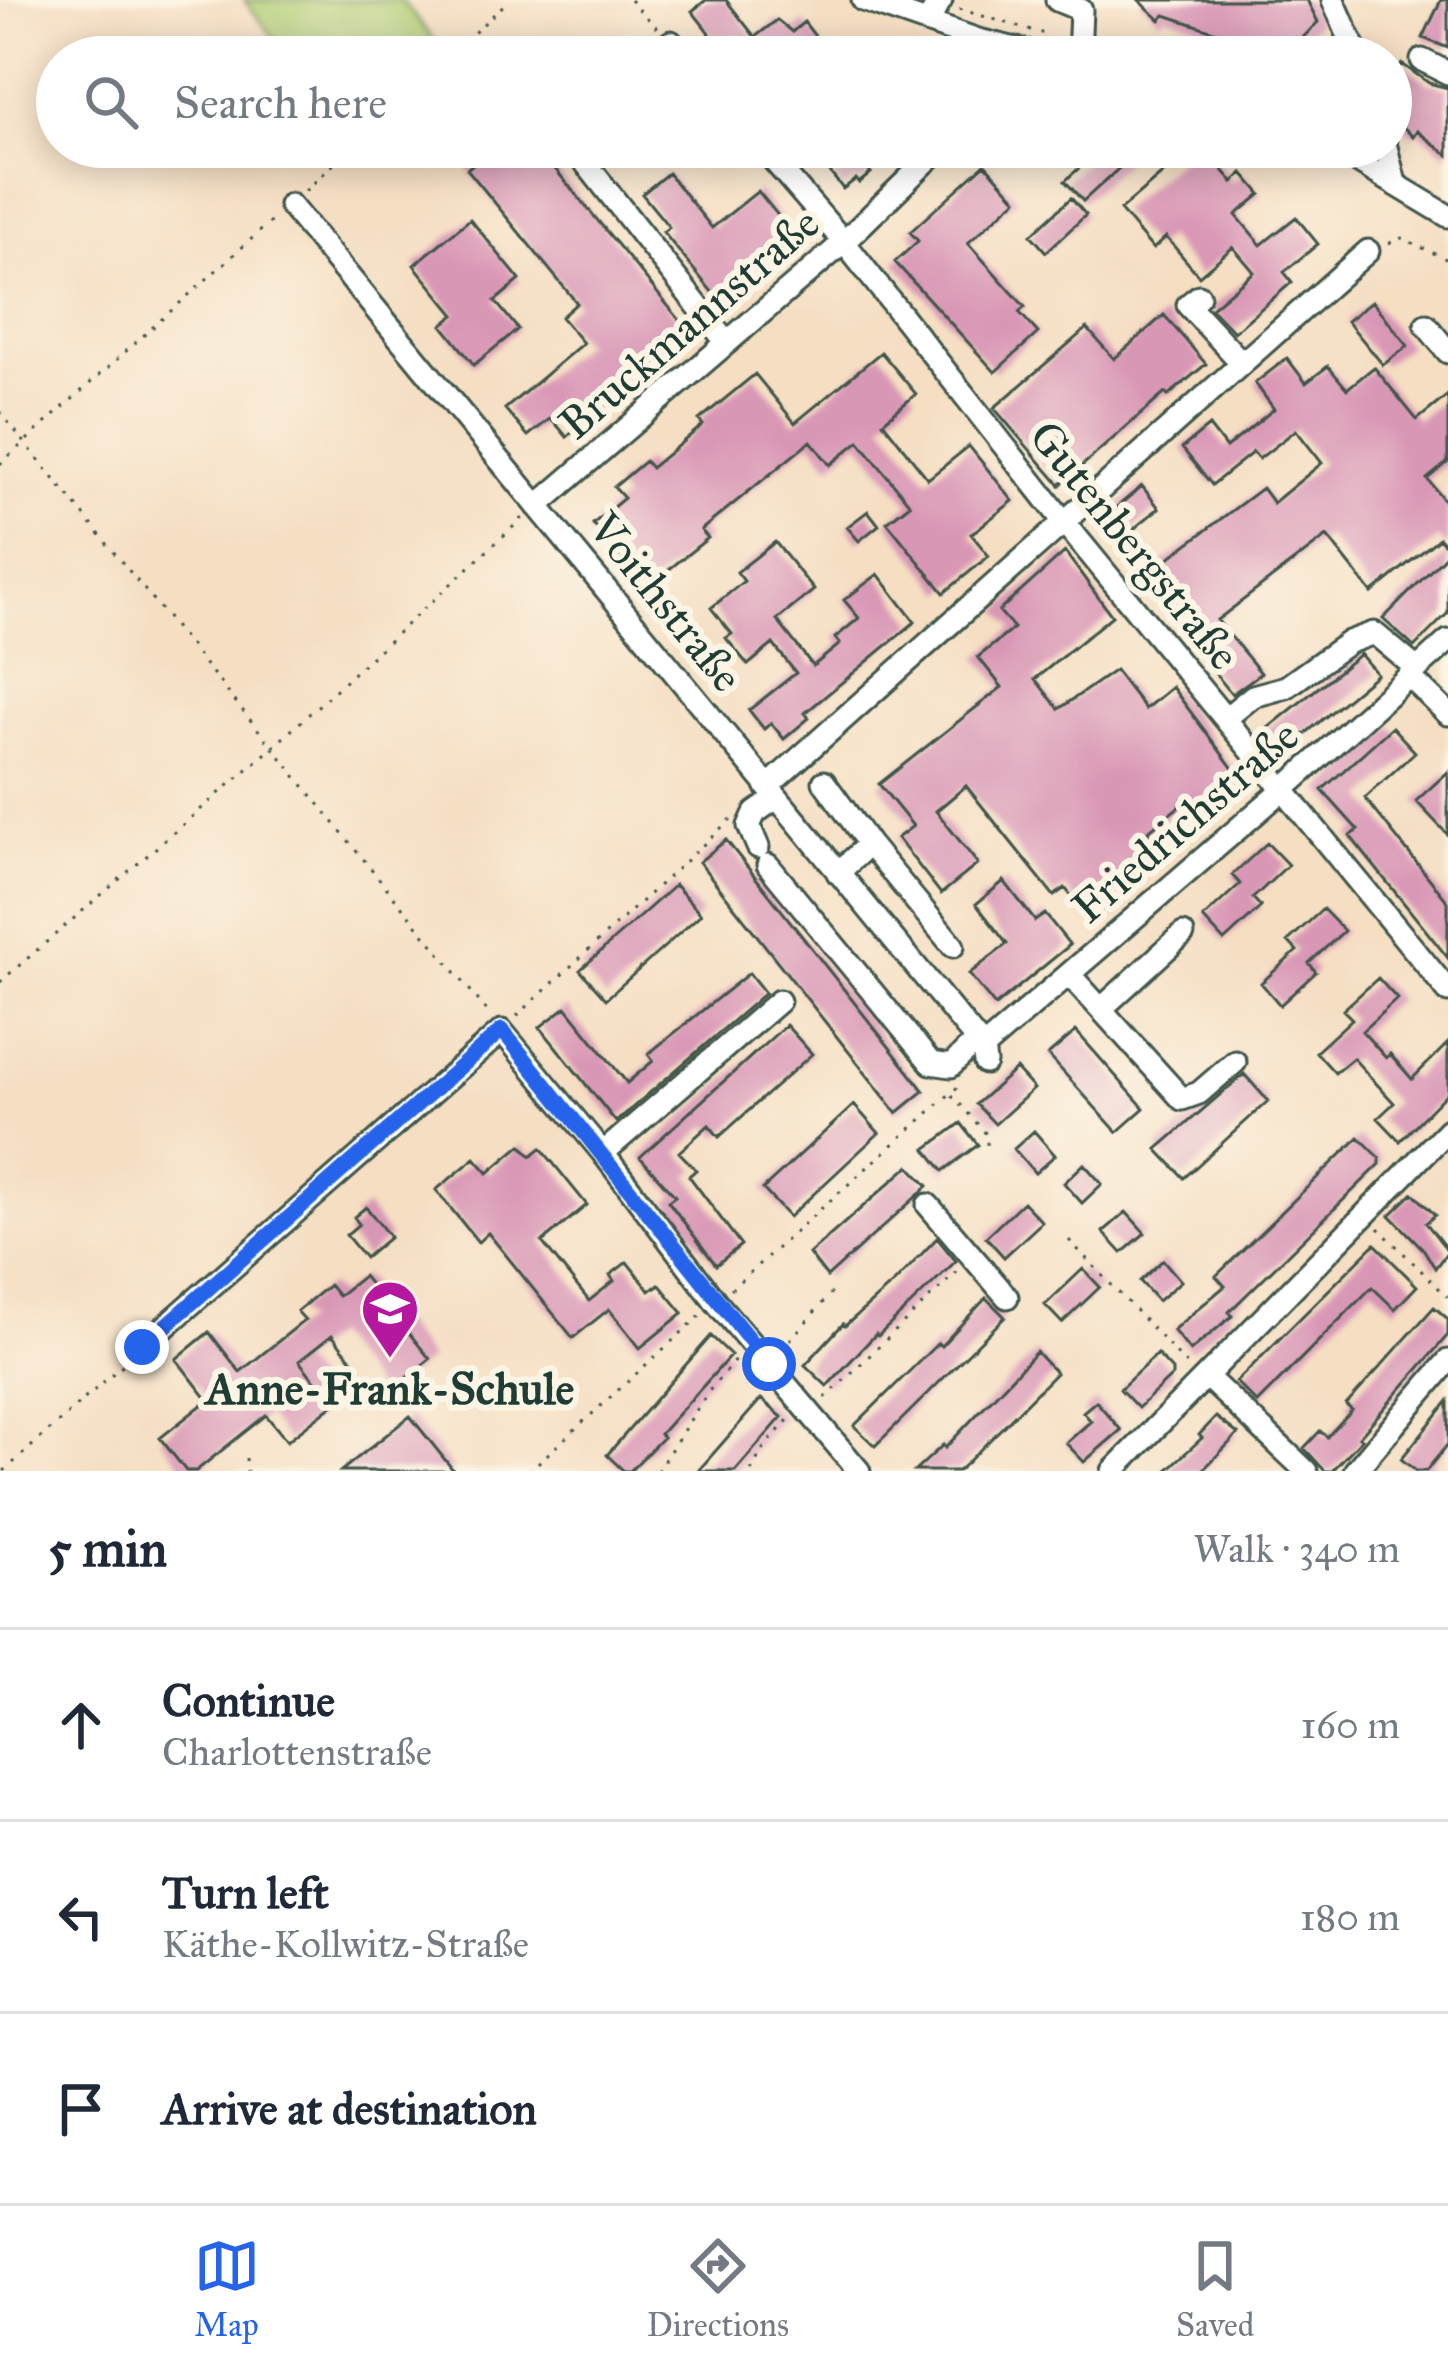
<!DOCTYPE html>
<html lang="en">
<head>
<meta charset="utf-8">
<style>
  :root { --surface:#fff; --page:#f2f2f3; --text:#1f2937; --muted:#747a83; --line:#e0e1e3; --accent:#2563eb }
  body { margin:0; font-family:"IM FELL Great Primer",serif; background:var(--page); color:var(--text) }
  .stop { position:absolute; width:36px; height:36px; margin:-27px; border:9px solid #2563eb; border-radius:50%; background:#fff }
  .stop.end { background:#2563eb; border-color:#fff; box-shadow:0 3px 12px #0008 }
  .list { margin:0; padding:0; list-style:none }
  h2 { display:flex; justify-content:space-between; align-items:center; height:156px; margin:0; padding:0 48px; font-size:51px }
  h2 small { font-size:39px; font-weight:400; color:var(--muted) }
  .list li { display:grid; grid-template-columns:78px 1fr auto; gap:36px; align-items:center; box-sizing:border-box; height:192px; padding:0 48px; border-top:3px solid var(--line) }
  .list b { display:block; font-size:45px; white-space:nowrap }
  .list p { margin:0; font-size:39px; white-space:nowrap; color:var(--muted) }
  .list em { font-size:39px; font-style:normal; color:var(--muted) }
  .icon { flex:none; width:66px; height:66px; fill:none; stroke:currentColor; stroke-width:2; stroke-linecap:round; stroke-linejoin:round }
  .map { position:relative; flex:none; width:1448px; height:1471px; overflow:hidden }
  .search { position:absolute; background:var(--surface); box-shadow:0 6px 30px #0003; left:36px; right:36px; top:36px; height:132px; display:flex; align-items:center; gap:30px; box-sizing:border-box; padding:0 42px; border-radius:66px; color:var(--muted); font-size:45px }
  .sheet { height:732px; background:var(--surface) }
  nav { display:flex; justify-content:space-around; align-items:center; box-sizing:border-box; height:168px; border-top:3px solid var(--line); background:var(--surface); font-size:33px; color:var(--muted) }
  nav a { display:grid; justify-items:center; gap:6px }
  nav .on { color:var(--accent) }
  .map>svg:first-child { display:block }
</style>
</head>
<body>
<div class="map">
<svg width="1448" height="1471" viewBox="0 0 1448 1471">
  <rect width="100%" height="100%" fill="#fcf5e5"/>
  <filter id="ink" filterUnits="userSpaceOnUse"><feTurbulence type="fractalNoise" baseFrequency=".00833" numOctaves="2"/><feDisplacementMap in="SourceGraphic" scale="24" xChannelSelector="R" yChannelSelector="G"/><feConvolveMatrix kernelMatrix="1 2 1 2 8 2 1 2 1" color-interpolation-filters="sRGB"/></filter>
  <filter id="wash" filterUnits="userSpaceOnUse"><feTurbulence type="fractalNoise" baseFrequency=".004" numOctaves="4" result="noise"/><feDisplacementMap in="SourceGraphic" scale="48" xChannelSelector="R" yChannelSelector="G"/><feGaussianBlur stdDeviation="2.7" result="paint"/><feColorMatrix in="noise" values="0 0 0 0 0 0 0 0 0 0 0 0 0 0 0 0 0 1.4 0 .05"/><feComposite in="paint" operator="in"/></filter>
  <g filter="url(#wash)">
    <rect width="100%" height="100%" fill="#f5dec2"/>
    <path fill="#afcc73" stroke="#678454" stroke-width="3" d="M 244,0 L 401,0 L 444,52 L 438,57 L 289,57 Z"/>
    <g id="blocks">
      <path fill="#d997b6" d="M 706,0 L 726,0 L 755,37 L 777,20 L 792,32 L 804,22 L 831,57 L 728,57 L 692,11 Z
        M 1139,0 L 1307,0 L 1318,22 L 1284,57 L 1253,57 L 1232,37 L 1165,15 L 1160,20 Z
        M 1441,0 L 1448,0 L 1448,48 L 1423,38 Z
        M 1402,64 L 1429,83 L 1448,88 L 1448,155 L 1417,131 L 1413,137 L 1391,114 L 1403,94 L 1391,85 L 1391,79 Z
        M 493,147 L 537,147 L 688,330 L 567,437 L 551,418 L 528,436 L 505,409 L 583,343 L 561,317 L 577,303 L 467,169 Z
        M 810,147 L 896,147 L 868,170 L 871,173 L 859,183 L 856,179 L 843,189 Z
        M 1102,147 L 1119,147 L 1129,159 L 1083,201 L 1065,181 Z
        M 1194,147 L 1204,147 L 1233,182 L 1243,173 L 1261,194 L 1236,215 L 1261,245 L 1296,217 L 1318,244 L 1284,272 L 1292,282 L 1234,332 L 1211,308 L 1254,272 L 1233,247 L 1199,276 L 1166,237 L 1153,249 L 1120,210 Z
        M 985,164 L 1017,199 L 968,243 L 1025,307 L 1019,312 L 1038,333 L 995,372 L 895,262 L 918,241 L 910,232 Z
        M 668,173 L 712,228 L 758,191 L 794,235 L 717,298 L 663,232 L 669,227 L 642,194 Z
        M 1071,198 L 1086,215 L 1046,252 L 1031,235 Z
        M 470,219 L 520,280 L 495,301 L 518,329 L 474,365 L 442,325 L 455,315 L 414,265 Z
        M 1372,301 L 1408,346 L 1383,365 L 1347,321 Z
        M 1164,315 L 1206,364 L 1168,396 L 1165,393 L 1060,485 L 994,408 L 1087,328 L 1114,359 Z
        M 881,352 L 916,394 L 883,422 L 928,479 L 969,446 L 1013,501 L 971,534 L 989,556 L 944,593 L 887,522 L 910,504 L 859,441 L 830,465 L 811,441 L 701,530 L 708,538 L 646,588 L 593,524 L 624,498 L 614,487 L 645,461 L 651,468 L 703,425 L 699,420 L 755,374 L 795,423 Z
        M 1287,358 L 1306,383 L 1328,366 L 1347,389 L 1374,367 L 1417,420 L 1448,395 L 1448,462 L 1427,479 L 1448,505 L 1448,548 L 1439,538 L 1372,593 L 1327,536 L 1217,620 L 1261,673 L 1232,694 L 1200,655 L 1207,649 L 1149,573 L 1262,488 L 1273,503 L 1322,463 L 1296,430 L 1259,459 L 1253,452 L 1212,485 L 1182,448 L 1209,426 L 1226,448 L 1274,409 L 1255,383 Z
        M 1142,486 L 1159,508 L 1118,542 L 1100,521 Z
        M 868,511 L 879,525 L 859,541 L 847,527 Z
        M 775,542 L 814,590 L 777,620 L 813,666 L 840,644 L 835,638 L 859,618 L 844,600 L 878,574 L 915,622 L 805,713 L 809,718 L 784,739 L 771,723 L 764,729 L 749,710 L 796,673 L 773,644 L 748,665 L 726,638 L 732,634 L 711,608 L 744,581 L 737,572 Z
        M 1065,552 L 1112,616 L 1035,679 L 1059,709 L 1115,670 L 1145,709 L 1172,687 L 1246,786 L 1202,821 L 1186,801 L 1147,832 L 1167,857 L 1090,919 L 1065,888 L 1054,896 L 966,786 L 936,811 L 978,864 L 941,894 L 897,838 L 913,826 L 879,784 L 1002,687 L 978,657 L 1014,628 L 999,611 Z
        M 1448,553 L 1448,613 L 1414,647 L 1383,619 Z
        M 1360,654 L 1377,674 L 1281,754 L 1263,732 Z
        M 1392,727 L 1415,752 L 1365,798 L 1448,902 L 1448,958 L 1350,836 L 1358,830 L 1322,790 Z
        M 1448,772 L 1448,835 L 1416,801 Z
        M 726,840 L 924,1091 L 897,1113 L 699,862 Z
        M 1267,843 L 1288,865 L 1253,898 L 1261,907 L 1224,941 L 1203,918 L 1240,884 L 1232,875 Z
        M 1004,881 L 1035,921 L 1045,914 L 1070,945 L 995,1006 L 969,974 L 1007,944 L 976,904 Z
        M 675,885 L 701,914 L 606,999 L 580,970 Z
        M 1323,909 L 1344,931 L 1309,963 L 1316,972 L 1280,1005 L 1261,983 L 1297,951 L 1288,941 Z
        M 749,973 L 765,993 L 616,1122 L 540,1027 L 566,1007 L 627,1083 L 653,1061 L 648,1054 Z
        M 1378,978 L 1397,999 L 1362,1031 L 1386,1058 L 1390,1054 L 1412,1079 L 1448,1043 L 1448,1092 L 1400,1141 L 1378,1118 L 1394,1103 L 1353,1058 L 1335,1073 L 1316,1052 L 1352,1019 L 1343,1010 Z
        M 786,1025 L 812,1054 L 719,1137 L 709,1125 L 679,1152 L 696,1170 L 689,1176 L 741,1245 L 716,1265 L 668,1201 L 675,1196 L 640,1157 Z
        M 1076,1031 L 1144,1108 L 1117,1132 L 1048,1055 Z
        M 1016,1069 L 1034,1089 L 995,1124 L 976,1104 Z
        M 1244,1074 L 1268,1101 L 1184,1178 L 1157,1149 Z
        M 854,1105 L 879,1133 L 789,1217 L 763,1189 Z
        M 961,1123 L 978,1145 L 943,1171 L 926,1149 Z
        M 1034,1131 L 1055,1155 L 1035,1173 L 1014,1149 Z
        M 1359,1137 L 1380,1158 L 1380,1164 L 1229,1312 L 1232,1316 L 1190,1351 L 1173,1330 L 1225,1286 L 1216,1276 Z
        M 521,1145 L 531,1156 L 541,1148 L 587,1205 L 542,1242 L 589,1301 L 614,1281 L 610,1275 L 627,1262 L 650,1291 L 659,1284 L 683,1313 L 640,1348 L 609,1309 L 573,1338 L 488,1233 L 478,1242 L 436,1190 L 475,1158 L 488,1173 Z
        M 1084,1164 L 1102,1184 L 1082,1203 L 1064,1183 Z
        M 909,1166 L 928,1186 L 827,1277 L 809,1254 Z
        M 1413,1193 L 1435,1215 L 1426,1223 L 1448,1251 L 1435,1268 L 1424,1250 L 1390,1215 Z
        M 1023,1202 L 1042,1222 L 1004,1257 L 986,1237 Z
        M 366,1207 L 390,1237 L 365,1258 L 346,1235 L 359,1224 L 354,1217 Z
        M 1126,1212 L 1145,1233 L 1122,1253 L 1103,1232 Z
        M 937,1238 L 956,1261 L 878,1336 L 876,1334 L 827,1386 L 805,1365 L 843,1324 L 845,1326 L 895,1282 Z
        M 1375,1244 L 1417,1286 L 1395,1309 L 1372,1287 L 1257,1403 L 1236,1382 Z
        M 1163,1260 L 1181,1281 L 1158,1301 L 1140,1281 Z
        M 1083,1269 L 1100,1287 L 1062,1323 L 1045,1305 Z
        M 363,1276 L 430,1359 L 382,1397 L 332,1335 L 299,1361 L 334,1404 L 287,1441 L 266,1415 L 196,1471 L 186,1471 L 160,1438 L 208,1400 L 176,1359 L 209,1332 L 240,1372 L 305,1320 L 297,1311 L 329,1285 L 338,1296 Z
        M 986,1298 L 1005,1317 L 875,1446 L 854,1426 L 938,1343 L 941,1346 Z
        M 1434,1307 L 1448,1319 L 1448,1335 L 1359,1437 L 1362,1439 L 1332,1471 L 1325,1471 L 1304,1448 L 1320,1431 L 1327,1437 L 1352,1410 L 1346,1405 Z
        M 711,1336 L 731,1355 L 660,1434 L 663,1437 L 630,1471 L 624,1471 L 607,1455 Z
        M 1036,1352 L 1056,1373 L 967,1463 L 958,1471 L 915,1471 L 943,1445 L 945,1448 Z
        M 1157,1354 L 1172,1370 L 1172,1376 L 1138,1408 L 1120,1389 Z
        M 761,1399 L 782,1417 L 735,1471 L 698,1471 Z
        M 1096,1401 L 1121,1430 L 1084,1462 L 1066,1443 L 1091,1421 L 1083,1412 Z
        M 1448,1401 L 1448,1444 L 1426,1471 L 1416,1471 L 1401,1459 Z
        M 410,1416 L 454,1471 L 341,1471 Z
        M 1216,1417 L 1238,1434 L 1202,1471 L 1166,1471 L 1202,1438 L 1199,1435 Z"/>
    </g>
  </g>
  <g filter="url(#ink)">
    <use href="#blocks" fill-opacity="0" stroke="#3f5549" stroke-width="3"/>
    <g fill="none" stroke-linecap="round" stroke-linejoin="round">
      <defs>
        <path id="minor" d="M 863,0 L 978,40 L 1050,57
          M 1057,0 L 1081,10 L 1079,57
          M 1333,0 L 1358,57
          M 927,22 L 941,0
          M 653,57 L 671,42 L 684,57
          M 1422,60 L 1448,73
          M 573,147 L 727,343
          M 762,147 L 844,242 L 1064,522 L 1448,991
          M 1325,147 L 1345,154 L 1448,216
          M 1386,147 L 1395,183
          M 290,205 L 983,1048
          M 1199,296 L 1188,305 L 1242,363
          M 1426,325 L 1448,352
          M 537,506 L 844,242 L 941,147
          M 1409,676 L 1448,714
          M 1226,718 L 1253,696 L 1286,687 L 1349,642 L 1374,633 L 1417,669
          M 824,782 L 869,844
          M 767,787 L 1368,251
          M 758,847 L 749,826 L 755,813 L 776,798
          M 768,865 L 931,1063 L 951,1066 L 977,1040
          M 838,873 L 869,844 L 953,946
          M 1069,974 L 1182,1099 L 1199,1093 L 1235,1062
          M 1101,1009 L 1183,934
          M 985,1063 L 983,1048 L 1284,789 L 1448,641
          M 603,1153 L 779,1001
          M 928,1205 L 1007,1297
          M 142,1347 L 502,1031 L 603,1153 L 716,1302 L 859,1471
          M 1207,1377 L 1306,1471
          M 1113,1471 L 1448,1130
          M 1355,1471 L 1448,1361"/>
      </defs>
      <use href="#minor" stroke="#3f5549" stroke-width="27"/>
      <path stroke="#3f5549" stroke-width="3" stroke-dasharray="3 9" stroke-linecap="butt" d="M 630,0 L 658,29
        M 959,9 L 1048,35
        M 1098,49 L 1125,57
        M 448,57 L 509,0
        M 305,191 L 352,147
        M 1389,243 L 1402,238 L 1448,260
        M 0,412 L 491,1016
        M 0,464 L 276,217
        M 0,982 L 272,748 L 524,517
        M 517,1016 L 731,819
        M 952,1095 L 987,1135 L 987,1151
        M 1378,1228 L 1448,1297
        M 1069,1240 L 1187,1365
        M 731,1289 L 961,1084
        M 782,1349 L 836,1288
        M 825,1398 L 957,1272
        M 246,1458 L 247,1471
        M 4,1471 L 128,1360
        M 529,1471 L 701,1315
        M 657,1471 L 709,1391 L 735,1360
        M 751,1471 L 764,1447 L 789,1419"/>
      <use href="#minor" stroke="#fff" stroke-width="21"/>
    </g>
  </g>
  <g fill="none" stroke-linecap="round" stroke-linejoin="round" filter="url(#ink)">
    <path stroke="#2563eb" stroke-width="15" d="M 142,1347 L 502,1030 L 769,1364"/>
  </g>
  <defs>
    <symbol id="school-pin" viewBox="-11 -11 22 30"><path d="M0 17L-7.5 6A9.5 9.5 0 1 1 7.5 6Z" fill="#b5179e" stroke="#fcf5e5"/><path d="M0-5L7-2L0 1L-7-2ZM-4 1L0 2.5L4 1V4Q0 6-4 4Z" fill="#fff"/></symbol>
  </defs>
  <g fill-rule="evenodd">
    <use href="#school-pin" x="357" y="1276" width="66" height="90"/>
  </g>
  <g text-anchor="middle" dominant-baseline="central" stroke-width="12" stroke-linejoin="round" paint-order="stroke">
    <g font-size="45" fill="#1f3d34" stroke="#fcf5e5">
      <text transform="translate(689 323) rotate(-41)">Bruckmannstraße</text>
      <text transform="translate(1135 545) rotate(51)">Gutenbergstraße</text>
      <text transform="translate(666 602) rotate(51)">Voithstraße</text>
      <text transform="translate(1185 821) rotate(-41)">Friedrichstraße</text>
    </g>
    <g font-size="45" font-weight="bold" fill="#1f3d34" stroke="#fcf5e5">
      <text x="390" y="1388">Anne-Frank-Schule</text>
    </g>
  </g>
</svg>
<div class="stop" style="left:769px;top:1364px"></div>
<div class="stop end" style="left:142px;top:1347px"></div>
<div class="search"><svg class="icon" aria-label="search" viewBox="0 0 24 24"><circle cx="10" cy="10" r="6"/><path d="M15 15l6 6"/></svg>Search here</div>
</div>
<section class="sheet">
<h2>5 min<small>Walk · 340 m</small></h2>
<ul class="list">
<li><svg class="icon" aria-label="ahead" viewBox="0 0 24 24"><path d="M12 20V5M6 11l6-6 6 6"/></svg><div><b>Continue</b><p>Charlottenstraße</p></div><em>160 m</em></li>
<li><svg class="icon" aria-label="left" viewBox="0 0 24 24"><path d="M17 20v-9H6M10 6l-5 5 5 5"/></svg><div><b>Turn left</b><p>Käthe-Kollwitz-Straße</p></div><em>180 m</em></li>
<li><svg class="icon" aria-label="arrive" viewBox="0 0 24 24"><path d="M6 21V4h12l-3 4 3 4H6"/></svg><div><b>Arrive at destination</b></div></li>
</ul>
</section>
<nav>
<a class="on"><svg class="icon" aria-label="map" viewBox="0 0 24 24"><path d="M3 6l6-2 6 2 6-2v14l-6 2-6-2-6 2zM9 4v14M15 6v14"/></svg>Map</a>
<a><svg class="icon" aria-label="directions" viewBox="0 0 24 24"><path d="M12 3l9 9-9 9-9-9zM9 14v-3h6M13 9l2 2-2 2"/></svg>Directions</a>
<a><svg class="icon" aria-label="saved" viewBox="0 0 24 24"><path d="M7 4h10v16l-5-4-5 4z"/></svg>Saved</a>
</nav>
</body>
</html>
